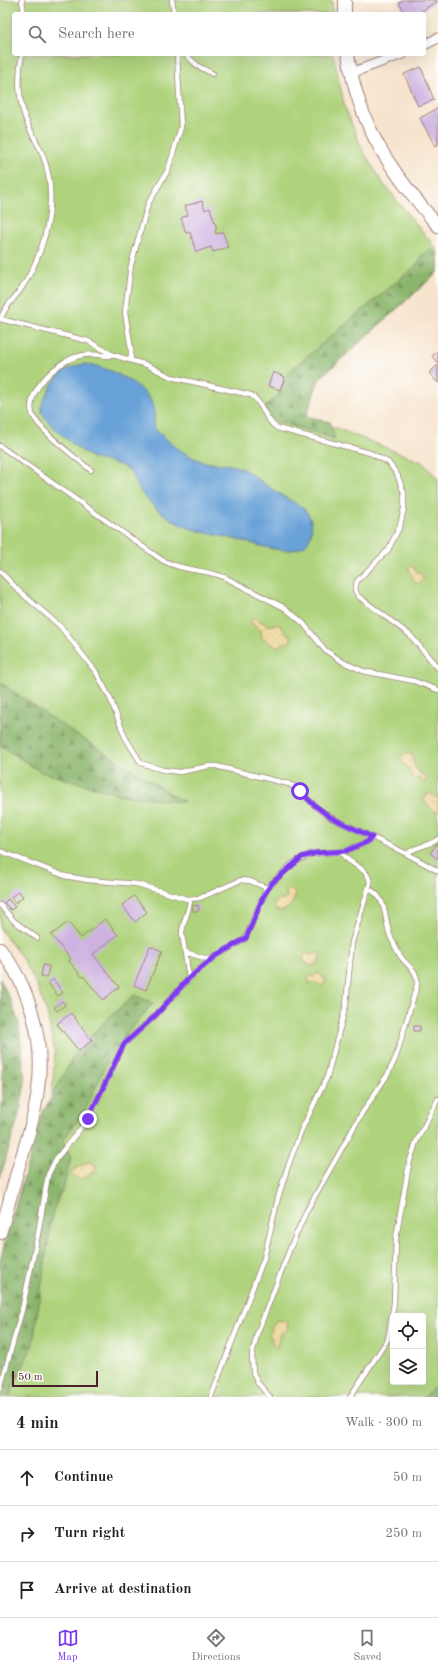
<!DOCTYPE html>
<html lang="en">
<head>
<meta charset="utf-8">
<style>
  :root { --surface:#fff; --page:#f2f2f2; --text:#222; --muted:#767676; --line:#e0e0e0; --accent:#7c3aed }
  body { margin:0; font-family:"Old Standard TT",serif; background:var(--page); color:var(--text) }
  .controls { position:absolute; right:12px; bottom:12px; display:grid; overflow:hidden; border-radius:4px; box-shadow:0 4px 16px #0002 }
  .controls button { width:36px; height:36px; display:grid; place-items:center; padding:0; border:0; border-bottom:1px solid var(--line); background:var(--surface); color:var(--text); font:20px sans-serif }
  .scale { position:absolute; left:12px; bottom:10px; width:86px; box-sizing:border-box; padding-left:4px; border:2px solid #4a1f2b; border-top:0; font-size:11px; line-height:14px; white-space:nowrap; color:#4a1f2b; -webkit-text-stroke:3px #fdfcf7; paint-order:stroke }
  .stop { position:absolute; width:12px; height:12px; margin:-9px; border:3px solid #7c3aed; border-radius:50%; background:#fff }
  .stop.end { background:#7c3aed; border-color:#fff; box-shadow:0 1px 4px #0008 }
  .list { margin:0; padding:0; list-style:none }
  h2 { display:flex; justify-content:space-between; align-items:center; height:52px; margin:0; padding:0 16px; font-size:17px }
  h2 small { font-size:13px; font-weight:400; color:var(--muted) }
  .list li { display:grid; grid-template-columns:26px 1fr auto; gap:12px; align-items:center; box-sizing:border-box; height:56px; padding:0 16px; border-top:1px solid var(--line) }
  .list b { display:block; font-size:15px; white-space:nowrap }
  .list em { font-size:13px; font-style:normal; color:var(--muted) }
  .icon { flex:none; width:22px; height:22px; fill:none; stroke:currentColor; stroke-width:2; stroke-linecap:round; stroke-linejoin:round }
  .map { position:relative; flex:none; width:438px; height:1397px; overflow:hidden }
  .search { position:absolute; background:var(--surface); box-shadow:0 4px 16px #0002; left:12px; right:12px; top:12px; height:44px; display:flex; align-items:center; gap:10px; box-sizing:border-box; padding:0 14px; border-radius:4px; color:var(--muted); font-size:15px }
  .sheet { height:220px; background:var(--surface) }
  nav { display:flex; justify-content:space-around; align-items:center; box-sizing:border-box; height:56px; border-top:1px solid var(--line); background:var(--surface); font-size:11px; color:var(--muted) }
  nav a { display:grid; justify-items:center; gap:2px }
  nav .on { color:var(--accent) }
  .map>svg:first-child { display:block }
</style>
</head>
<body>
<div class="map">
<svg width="438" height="1397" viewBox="0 0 438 1397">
  <defs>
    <pattern id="forest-firs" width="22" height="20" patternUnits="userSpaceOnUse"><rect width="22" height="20" fill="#8ab56c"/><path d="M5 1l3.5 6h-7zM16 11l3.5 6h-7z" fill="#739359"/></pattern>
    <pattern id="sand-dots" width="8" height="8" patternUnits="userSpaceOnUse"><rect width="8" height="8" fill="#eeda9e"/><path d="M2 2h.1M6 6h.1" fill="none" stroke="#cebb88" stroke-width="1.8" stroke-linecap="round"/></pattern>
  </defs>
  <rect width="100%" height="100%" fill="#fdfcf7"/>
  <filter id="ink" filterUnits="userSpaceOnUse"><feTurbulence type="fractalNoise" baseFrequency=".025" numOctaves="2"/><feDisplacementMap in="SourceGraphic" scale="8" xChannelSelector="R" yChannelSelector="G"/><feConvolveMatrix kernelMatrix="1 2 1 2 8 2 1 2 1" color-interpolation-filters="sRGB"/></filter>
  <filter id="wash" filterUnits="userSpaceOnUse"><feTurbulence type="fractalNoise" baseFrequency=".012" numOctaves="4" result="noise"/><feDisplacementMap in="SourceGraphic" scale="16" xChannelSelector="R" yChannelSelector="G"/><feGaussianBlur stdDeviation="0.9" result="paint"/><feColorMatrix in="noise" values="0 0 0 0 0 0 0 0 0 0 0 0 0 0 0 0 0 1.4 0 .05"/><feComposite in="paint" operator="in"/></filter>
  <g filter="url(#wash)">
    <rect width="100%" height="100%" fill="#f7e4ce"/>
    <path fill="#aed37c" stroke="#7c7954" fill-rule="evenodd" d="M 0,0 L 332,0 L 332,14 L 14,14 L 14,54 L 333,54 L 345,108 L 363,151 L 382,182 L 438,251 L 438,272 L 319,379 L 306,416 L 422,462 L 438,479 L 438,1385 L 424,1397 L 0,1397 L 51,1107 L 55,1053 L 47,1013 L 36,983 L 20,955 L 0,929 ZM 393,1316 L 423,1316 L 423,1382 L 393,1382 Z"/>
    <path fill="url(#forest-firs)" stroke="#6a6a4c" d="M 431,248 L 438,256 L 438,272 L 319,379 L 306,416 L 330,422 L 335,439 L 274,420 L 266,412 L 265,407 L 278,395 L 287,375 L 293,368 L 419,263 L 420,257 Z
      M 0,682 L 72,732 L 184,802 L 125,796 L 41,772 L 0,745 Z
      M 0,979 L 11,1001 L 19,1024 L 25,1082 L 20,1111 L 0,1178 L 0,1114 L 3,1100 Z
      M 134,995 L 153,1003 L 132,1028 L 108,1060 L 88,1105 L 63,1141 L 71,1157 L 63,1190 L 58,1198 L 52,1215 L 33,1344 L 9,1397 L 0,1397 L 0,1260 L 42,1114 L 76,1052 L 104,1022 Z
      M 438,1382 L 438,1397 L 424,1397 L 436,1386 Z"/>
    <path fill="url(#sand-dots)" stroke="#9c7c64" d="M 411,565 L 416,571 L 422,575 L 423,580 L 420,583 L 415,583 L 408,567 Z
      M 254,617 L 269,626 L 275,624 L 281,626 L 285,633 L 292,636 L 289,643 L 286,642 L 277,647 L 262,638 L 261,631 L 256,626 L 252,625 L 251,621 Z
      M 409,753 L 413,756 C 413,769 416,770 427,778 L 426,781 L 424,782 L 419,778 L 414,780 L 408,768 L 401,761 L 401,756 Z
      M 430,793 L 438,799 L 438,812 L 435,812 L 423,800 L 426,795 Z
      M 291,889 L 296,894 C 294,903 285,915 275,910 L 274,904 L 280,899 L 283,901 L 287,896 L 286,891 Z
      M 319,952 L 320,958 L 317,964 L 311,966 L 305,963 L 303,958 L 306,953 L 312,955 Z
      M 318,973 L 323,977 L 325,977 L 325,983 L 321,986 L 316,983 L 310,983 L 308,981 L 309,976 L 314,976 Z
      M 88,1162 L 94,1163 L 96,1166 L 96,1172 L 90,1173 L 88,1176 L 79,1179 L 72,1175 L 71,1171 Z
      M 277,1320 L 287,1322 L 288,1326 L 286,1331 L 280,1334 L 277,1347 L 274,1345 C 268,1336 270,1328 277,1320 Z"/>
    <path fill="#69a2d8" stroke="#5a6082" d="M 84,364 C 103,364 145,385 152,403 C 155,410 154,420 154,428 C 169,442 189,460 210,463 C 222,464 232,464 243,469 C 256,477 268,487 281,495 C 288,499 297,504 304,509 C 311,516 313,524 311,534 C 305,561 265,547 247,542 C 228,537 208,534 189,528 C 170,521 148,505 138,487 C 134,481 133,473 127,469 C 117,462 104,462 93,458 C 82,453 45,423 42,412 C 41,405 45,397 48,392 C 57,374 65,368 84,364 Z"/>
    <g id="blocks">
      <path fill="#cdb2e1" d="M 403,0 L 436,0 L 437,1 L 417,14 L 406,14 L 399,3 Z
        M 421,67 L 434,100 L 418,106 L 404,74 Z
        M 438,108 L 438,144 L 435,146 L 420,118 Z
        M 202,201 L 205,210 L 210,208 L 217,229 L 215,230 L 216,234 L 223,232 L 228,247 L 213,252 L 211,247 L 196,252 L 190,232 L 186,233 L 181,218 L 188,215 L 185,206 Z
        M 438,351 L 438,363 L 432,356 Z
        M 438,365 L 438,383 L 429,373 Z
        M 273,372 L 285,377 L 280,390 L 268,386 Z
        M 438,842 L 438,859 L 430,853 Z
        M 19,891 L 23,897 L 15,903 L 11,897 Z
        M 134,896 L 147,912 L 135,922 L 122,905 Z
        M 8,899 L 15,907 L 11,910 L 4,903 Z
        M 198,905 L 199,911 L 193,911 L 192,906 Z
        M 105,919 L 118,935 L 93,954 L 119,987 L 103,1000 L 83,976 L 82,977 L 69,961 L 71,959 L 51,935 L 68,922 L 81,938 Z
        M 150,946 L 162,951 L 146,990 L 134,985 Z
        M 43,965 L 49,966 L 47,978 L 41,977 Z
        M 53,979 L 63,993 L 58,996 L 48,983 Z
        M 62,1001 L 65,1005 L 57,1011 L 54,1008 Z
        M 71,1013 L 92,1040 L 79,1051 L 57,1024 Z
        M 414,1026 L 420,1026 L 420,1031 L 414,1031 Z"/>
    </g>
  </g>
  <g filter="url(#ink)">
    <use href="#blocks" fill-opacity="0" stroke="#a0827c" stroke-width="1"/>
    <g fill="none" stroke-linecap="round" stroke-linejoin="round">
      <defs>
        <path id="service" d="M 22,0 L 24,14
          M 172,0 L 174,14
          M 185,54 L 198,66 L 213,74
          M 0,319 L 88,341 L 113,355 L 147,365 L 171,377 L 251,395 C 263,402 264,420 277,428 L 370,453 L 388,462 L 397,474 L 404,493 L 404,508 L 400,526 L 388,550 L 357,581 L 355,590 L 358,596 L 410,635 L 438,668
          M 1,319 C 3,308 15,298 21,289 C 37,265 49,232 50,203 C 51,187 48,168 42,153 C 36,140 28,128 24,114 C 18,94 18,74 22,54
          M 131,360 L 131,349 L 125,312 L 131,265 L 148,204 L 168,170 L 181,127 L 177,54
          M 0,446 L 162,560 C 182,571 203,569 224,577 L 285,608 L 303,623 L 325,650 L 343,662 L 363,671 L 414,681 L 438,690
          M 91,470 C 78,460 36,427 32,413 C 26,391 57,362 76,357 C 87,353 98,355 109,356 L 111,354
          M 0,571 L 19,591 L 60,626 L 96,672 L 110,698 L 125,737 L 141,763 L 163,770 L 180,772 L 209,766 L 216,766 L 289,784 L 297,788 L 316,807 L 330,817 L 407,854 L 438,871
          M 0,851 L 65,876 L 88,880 L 137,884 L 187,899 L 200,898 L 241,880 L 250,881 L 267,888
          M 407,854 C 416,845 428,847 438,839
          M 0,905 L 14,921 L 37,938
          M 185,952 L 211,960
          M 189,978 L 182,934 C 182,922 190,911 190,899
          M 0,1389 L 22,1310 L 38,1234 L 48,1175 L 56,1159 L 88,1119 L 124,1044 L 155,1016 L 192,975 L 216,956 L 245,939 L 267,888 L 293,863 L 311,854 L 346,851 L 367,842 L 372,837
          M 211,1397 L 264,1258 L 278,1198 L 287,1169 L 301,1131 L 327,1077 L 346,1005 L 352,942 L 370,883 C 368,865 346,865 342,852
          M 270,1397 L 257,1382 L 253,1372 L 252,1355 L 257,1334 L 291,1246 L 307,1210 L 362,1113 L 388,1074 L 396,1057 L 417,985 C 418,969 409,968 401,957 C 397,951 394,944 391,938 C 384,922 388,897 369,889
          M 350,1397 L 388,1339 L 394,1303 L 396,1238 L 409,1164 L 416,1142 L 438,1099"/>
        <path id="minor" d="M 424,45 L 438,38
          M 351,73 L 402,54"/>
        <path id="tertiary" d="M 345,0 L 345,14
          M 348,54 C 359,129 391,170 438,226
          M 0,949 C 30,987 45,1041 38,1089 C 35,1116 26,1143 18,1169 C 12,1190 7,1212 0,1233"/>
      </defs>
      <use href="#service" stroke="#a0827c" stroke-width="6"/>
      <use href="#minor" stroke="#a0827c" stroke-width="11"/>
      <use href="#tertiary" stroke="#a0827c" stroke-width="14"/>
      <use href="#service" stroke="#fff" stroke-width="4.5"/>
      <use href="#minor" stroke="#fff" stroke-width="9"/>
      <use href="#tertiary" stroke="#fff" stroke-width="12"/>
    </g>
  </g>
  <g fill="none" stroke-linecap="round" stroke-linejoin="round" filter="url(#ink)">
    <path stroke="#7c3aed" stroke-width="5" d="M 88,1119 L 124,1044 L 155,1016 L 189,978 L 216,956 L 246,938 L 264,895 L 272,883 L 302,857 L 316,853 L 346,851 L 367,842 L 372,837 L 330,817 L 313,804 L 300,791"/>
  </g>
</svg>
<div class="controls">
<button><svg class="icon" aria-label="locate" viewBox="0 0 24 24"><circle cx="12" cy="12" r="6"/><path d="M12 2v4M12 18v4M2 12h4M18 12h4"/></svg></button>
<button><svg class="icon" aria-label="layers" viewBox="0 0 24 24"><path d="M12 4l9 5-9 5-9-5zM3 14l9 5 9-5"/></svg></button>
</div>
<div class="scale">50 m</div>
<div class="stop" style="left:300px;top:791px"></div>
<div class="stop end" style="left:88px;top:1119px"></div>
<div class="search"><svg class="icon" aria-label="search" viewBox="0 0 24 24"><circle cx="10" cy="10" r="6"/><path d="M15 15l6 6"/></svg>Search here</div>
</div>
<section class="sheet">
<h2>4 min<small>Walk · 300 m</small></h2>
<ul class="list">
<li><svg class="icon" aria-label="ahead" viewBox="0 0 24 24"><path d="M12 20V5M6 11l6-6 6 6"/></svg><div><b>Continue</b></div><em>50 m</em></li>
<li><svg class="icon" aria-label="right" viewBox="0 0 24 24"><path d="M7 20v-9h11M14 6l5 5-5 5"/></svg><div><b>Turn right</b></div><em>250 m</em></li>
<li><svg class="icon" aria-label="arrive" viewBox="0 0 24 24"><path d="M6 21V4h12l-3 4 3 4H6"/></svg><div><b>Arrive at destination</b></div></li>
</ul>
</section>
<nav>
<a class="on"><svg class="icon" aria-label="map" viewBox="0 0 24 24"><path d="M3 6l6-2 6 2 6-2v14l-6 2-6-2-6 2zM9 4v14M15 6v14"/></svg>Map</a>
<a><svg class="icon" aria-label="directions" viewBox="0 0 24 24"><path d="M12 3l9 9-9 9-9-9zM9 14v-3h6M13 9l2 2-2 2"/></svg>Directions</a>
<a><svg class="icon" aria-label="saved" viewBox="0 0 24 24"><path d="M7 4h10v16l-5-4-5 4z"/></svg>Saved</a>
</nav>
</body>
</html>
